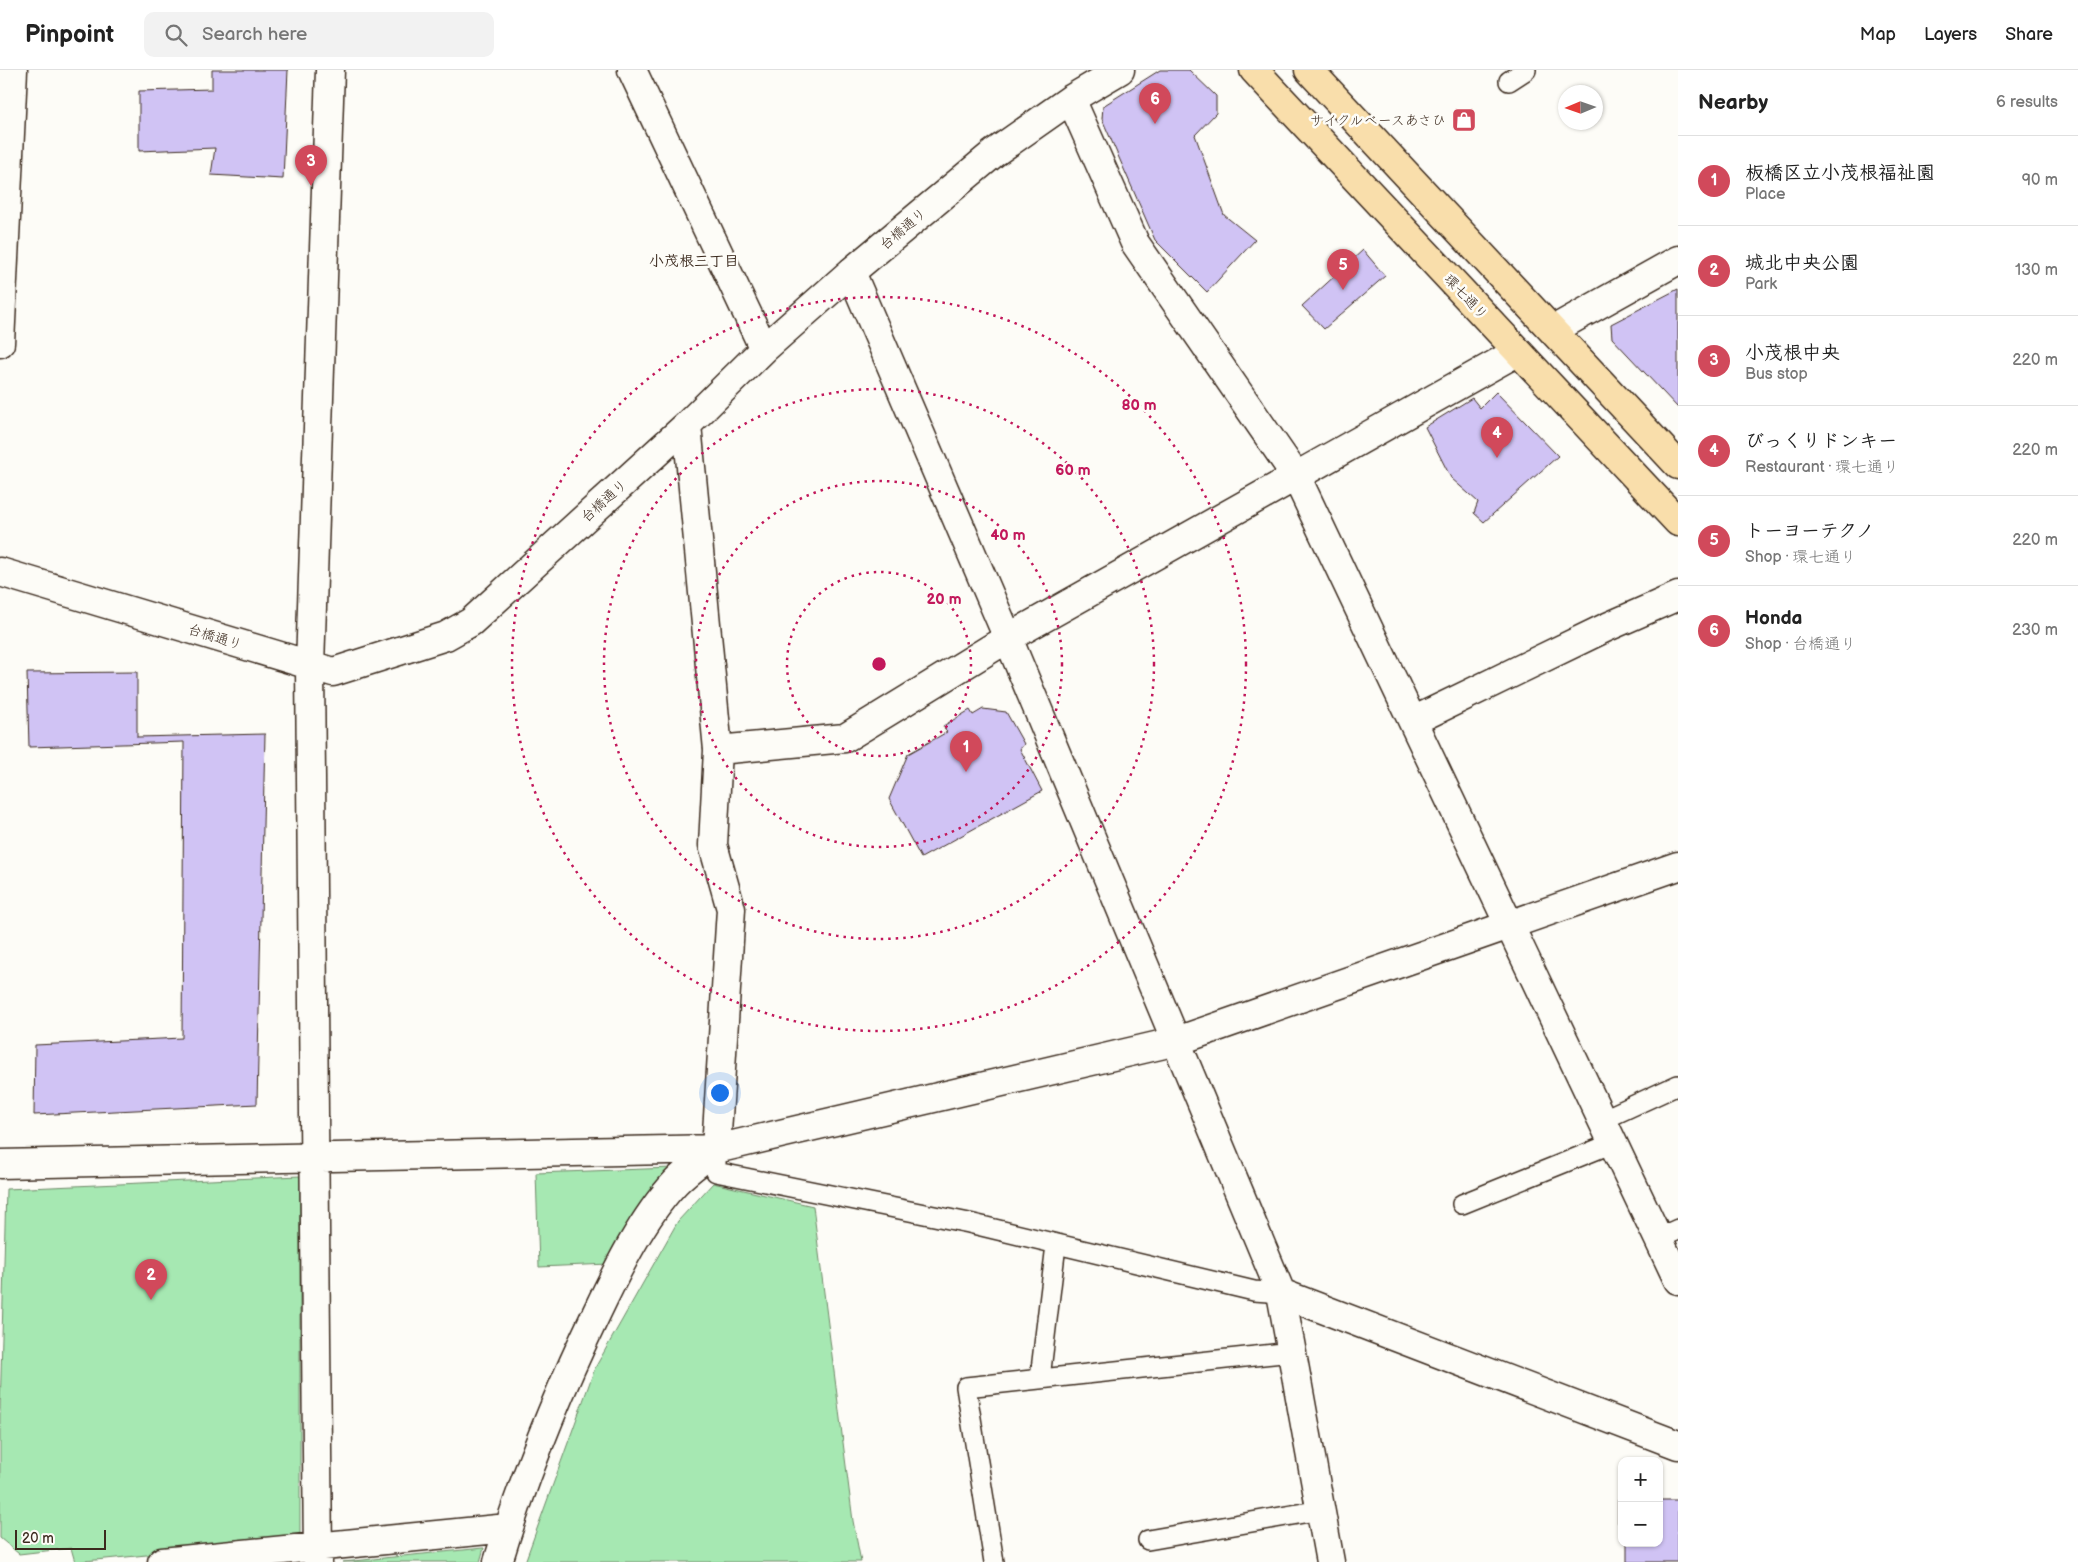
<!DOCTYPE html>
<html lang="en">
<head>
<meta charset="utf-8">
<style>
  :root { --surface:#fff; --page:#f2f2f2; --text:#222; --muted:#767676; --line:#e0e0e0; --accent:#d1495b }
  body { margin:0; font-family:"Balsamiq Sans","Klee One",sans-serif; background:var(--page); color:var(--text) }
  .controls { position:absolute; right:15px; bottom:15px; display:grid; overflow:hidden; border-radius:10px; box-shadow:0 1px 4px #0004 }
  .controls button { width:45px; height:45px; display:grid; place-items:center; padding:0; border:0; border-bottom:1px solid var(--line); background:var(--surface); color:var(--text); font:25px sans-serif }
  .compass { position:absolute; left:1558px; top:15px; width:45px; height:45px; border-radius:50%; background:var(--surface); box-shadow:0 1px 4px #0004; rotate:268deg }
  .scale { position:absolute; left:15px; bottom:12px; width:91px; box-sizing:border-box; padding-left:5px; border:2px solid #3b2a1e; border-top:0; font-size:14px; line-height:18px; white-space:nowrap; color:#3b2a1e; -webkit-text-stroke:4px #fdfcf7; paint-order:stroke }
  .you { position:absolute; left:719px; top:1022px; width:18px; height:18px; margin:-12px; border:4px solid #fff; border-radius:50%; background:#1a73e8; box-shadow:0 0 0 8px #1a73e833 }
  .badge { display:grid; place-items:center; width:32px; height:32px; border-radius:50%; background:var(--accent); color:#fff; font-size:16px; font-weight:700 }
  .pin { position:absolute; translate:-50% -41px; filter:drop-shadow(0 1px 2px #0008) }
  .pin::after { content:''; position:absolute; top:26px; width:18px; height:15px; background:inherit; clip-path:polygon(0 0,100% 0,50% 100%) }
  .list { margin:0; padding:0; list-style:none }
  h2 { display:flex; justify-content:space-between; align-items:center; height:65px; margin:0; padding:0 20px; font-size:21px }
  h2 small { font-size:16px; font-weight:400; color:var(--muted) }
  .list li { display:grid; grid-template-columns:32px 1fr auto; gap:15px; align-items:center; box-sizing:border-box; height:90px; padding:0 20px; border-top:1px solid var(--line) }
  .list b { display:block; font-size:19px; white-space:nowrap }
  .list p { margin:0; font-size:16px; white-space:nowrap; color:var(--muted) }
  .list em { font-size:16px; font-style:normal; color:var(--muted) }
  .icon { flex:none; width:28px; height:28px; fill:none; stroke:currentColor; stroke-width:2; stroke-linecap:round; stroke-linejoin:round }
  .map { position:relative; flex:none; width:1678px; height:1492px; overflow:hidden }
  header { display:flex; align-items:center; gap:30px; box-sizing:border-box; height:70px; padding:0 25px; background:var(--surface); border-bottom:1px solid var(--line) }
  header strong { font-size:24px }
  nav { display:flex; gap:28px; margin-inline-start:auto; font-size:18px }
  .search { width:350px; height:45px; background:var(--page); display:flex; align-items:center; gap:12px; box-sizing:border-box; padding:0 18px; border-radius:10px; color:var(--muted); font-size:19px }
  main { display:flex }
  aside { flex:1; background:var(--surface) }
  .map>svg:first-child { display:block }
</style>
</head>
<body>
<header>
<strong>Pinpoint</strong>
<div class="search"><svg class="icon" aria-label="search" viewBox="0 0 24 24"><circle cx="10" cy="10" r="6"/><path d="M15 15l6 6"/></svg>Search here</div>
<nav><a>Map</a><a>Layers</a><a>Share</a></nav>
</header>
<main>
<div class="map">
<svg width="1678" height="1492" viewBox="0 0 1678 1492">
  <rect width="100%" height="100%" fill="#fdfcf7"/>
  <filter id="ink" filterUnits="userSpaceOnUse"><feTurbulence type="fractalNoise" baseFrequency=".02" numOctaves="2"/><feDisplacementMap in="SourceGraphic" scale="10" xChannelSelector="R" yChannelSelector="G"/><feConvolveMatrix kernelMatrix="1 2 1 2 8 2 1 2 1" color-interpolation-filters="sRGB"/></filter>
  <g filter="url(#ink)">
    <path fill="#a6e8b2" stroke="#708968" d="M 672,1098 L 609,1194 L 539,1197 L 536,1103 Z
      M 300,1106 L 300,1470 L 75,1492 L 71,1478 L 19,1484 L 0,1468 L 0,1341 L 6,1119 Z
      M 713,1113 L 813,1136 L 853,1451 L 861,1492 L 525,1492 L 595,1298 L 678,1151 Z
      M 484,1478 L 480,1492 L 343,1492 L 483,1478 Z"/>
    <path fill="#d0c3f4" stroke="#3b2a1e" d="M 212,0 L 288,0 L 283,109 L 211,105 L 215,78 L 139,81 L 139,21 L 212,19 Z
      M 1160,0 L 1189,0 L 1216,26 L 1216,43 L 1195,65 L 1224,145 L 1255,170 L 1207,222 L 1155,170 L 1102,49 L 1103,36 Z
      M 1363,180 L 1385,206 L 1324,259 L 1302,236 Z
      M 1678,219 L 1678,338 L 1612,268 L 1611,254 Z
      M 1496,322 L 1558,386 L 1484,452 L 1474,443 L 1478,432 L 1451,408 L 1425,357 L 1472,328 L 1480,338 Z
      M 137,602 L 137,667 L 265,664 L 257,1034 L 34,1045 L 35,975 L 182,968 L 184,672 L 29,677 L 27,603 Z
      M 983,639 L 1006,642 L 1024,674 L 1020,679 L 1042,721 L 921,788 L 889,729 L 908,684 L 947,662 L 943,656 L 970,640 L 973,645 Z
      M 1618,1430 L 1622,1430 L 1622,1453 L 1618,1453 Z
      M 1659,1430 L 1678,1430 L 1678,1492 L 1627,1492 L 1627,1473 L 1659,1473 Z"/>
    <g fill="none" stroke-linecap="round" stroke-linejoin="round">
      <defs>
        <path id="lane" d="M 1509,11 L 1526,0
          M 1602,1050 L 1678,1015
          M 716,1079 L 716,1102 L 969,1153 L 1254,1221 L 1281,1223
          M 1462,1134 L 1613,1073
          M 1658,1168 L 1678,1159
          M 1040,1308 L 1056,1175
          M 1148,1470 L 1321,1440
          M 994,1492 L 966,1317 L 1292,1282"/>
        <path id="street" d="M 632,0 L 764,279
          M 1071,29 L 1135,173 L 1296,406 L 1678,1210
          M 851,202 L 1008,568 L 1281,1223 L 1330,1492
          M 1553,260 L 1678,190
          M 0,273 L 13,0
          M 0,502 L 333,602 L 446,566 L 471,552 L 687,355 L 764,279 L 851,202 L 994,83 L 1071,29 L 1120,0
          M 1413,651 L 1605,558 L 1678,526
          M 718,680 L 845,668 L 1008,568 L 1517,282
          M 0,1094 L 716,1079 L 1177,971 L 1678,796
          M 1281,1223 L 1678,1375
          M 162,1492 L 508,1458
          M 318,1492 L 310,596 L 330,0
          M 498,1492 C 524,1406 558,1323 597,1242 C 617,1200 643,1147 675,1113 C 687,1100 703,1090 716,1079 L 731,839 L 713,775 L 718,680 L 687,355"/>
        <path id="primary" d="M 1254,0 L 1678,452
          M 1309,0 L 1678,395"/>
      </defs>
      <use href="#lane" stroke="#3b2a1e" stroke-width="22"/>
      <use href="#street" stroke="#3b2a1e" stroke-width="31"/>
      <use href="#primary" stroke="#3b2a1e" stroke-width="31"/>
      <use href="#lane" stroke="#fdfcf7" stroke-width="19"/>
      <use href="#street" stroke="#fdfcf7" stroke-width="28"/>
      <use href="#primary" stroke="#f9deab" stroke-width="28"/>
    </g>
  </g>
  <g fill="none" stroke="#c2185b" stroke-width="2.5" stroke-dasharray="2.5 5">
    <circle cx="879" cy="594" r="92"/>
    <circle cx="879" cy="594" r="183"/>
    <circle cx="879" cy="594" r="275"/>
    <circle cx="879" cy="594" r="367"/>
  </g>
  <defs>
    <symbol id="shop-square" viewBox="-11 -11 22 22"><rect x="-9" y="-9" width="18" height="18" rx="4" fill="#d1495b" stroke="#fdfcf7"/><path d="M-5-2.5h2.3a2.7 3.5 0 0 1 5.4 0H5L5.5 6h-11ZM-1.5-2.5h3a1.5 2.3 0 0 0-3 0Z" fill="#fff"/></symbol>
  </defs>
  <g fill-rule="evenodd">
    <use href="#shop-square" x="1450" y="36" width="28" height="28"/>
  </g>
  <g text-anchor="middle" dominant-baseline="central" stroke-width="5" stroke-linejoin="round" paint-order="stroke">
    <g font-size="14" fill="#3b2a1e" stroke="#fdfcf7" text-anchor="end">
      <text x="1446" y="50">サイクルベースあさひ</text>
    </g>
    <g font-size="14" fill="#3b2a1e" stroke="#fdfcf7">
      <text transform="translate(903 159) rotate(-40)">台橋通り</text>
      <text transform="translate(1466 227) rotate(47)">環七通り</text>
      <text transform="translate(604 431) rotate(-42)">台橋通り</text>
      <text transform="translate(215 567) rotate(17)">台橋通り</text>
    </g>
    <g font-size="15" font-weight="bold" fill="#3b2a1e" stroke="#fdfcf7">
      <text x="694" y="191">小茂根三丁目</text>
    </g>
  </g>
  <circle cx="879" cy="594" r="8" fill="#c2185b" stroke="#fdfcf7" stroke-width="2.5"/>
  <g font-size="15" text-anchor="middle" font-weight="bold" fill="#c2185b" stroke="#fdfcf7" stroke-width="5" stroke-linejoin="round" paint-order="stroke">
    <text x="1139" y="340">80 m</text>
    <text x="1073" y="405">60 m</text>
    <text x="1008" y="470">40 m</text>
    <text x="944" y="534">20 m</text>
  </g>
</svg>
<div class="controls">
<button>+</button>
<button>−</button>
</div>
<svg class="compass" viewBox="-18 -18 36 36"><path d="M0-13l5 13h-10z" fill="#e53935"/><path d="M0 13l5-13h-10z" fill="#767676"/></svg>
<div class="scale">20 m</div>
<div class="you"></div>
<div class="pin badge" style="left:966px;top:702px">1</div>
<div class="pin badge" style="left:151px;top:1230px">2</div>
<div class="pin badge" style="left:311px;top:116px">3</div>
<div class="pin badge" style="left:1497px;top:388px">4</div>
<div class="pin badge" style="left:1343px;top:220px">5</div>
<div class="pin badge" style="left:1155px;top:54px">6</div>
</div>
<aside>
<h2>Nearby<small>6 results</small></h2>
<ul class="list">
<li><span class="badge">1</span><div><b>板橋区立小茂根福祉園</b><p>Place</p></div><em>90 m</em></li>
<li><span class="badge">2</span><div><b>城北中央公園</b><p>Park</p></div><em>130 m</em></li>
<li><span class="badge">3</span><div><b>小茂根中央</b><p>Bus stop</p></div><em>220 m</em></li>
<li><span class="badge">4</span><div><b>びっくりドンキー</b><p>Restaurant · 環七通り</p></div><em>220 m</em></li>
<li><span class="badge">5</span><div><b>トーヨーテクノ</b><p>Shop · 環七通り</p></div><em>220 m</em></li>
<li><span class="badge">6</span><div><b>Honda</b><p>Shop · 台橋通り</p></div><em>230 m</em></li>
</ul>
</aside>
</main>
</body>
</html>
